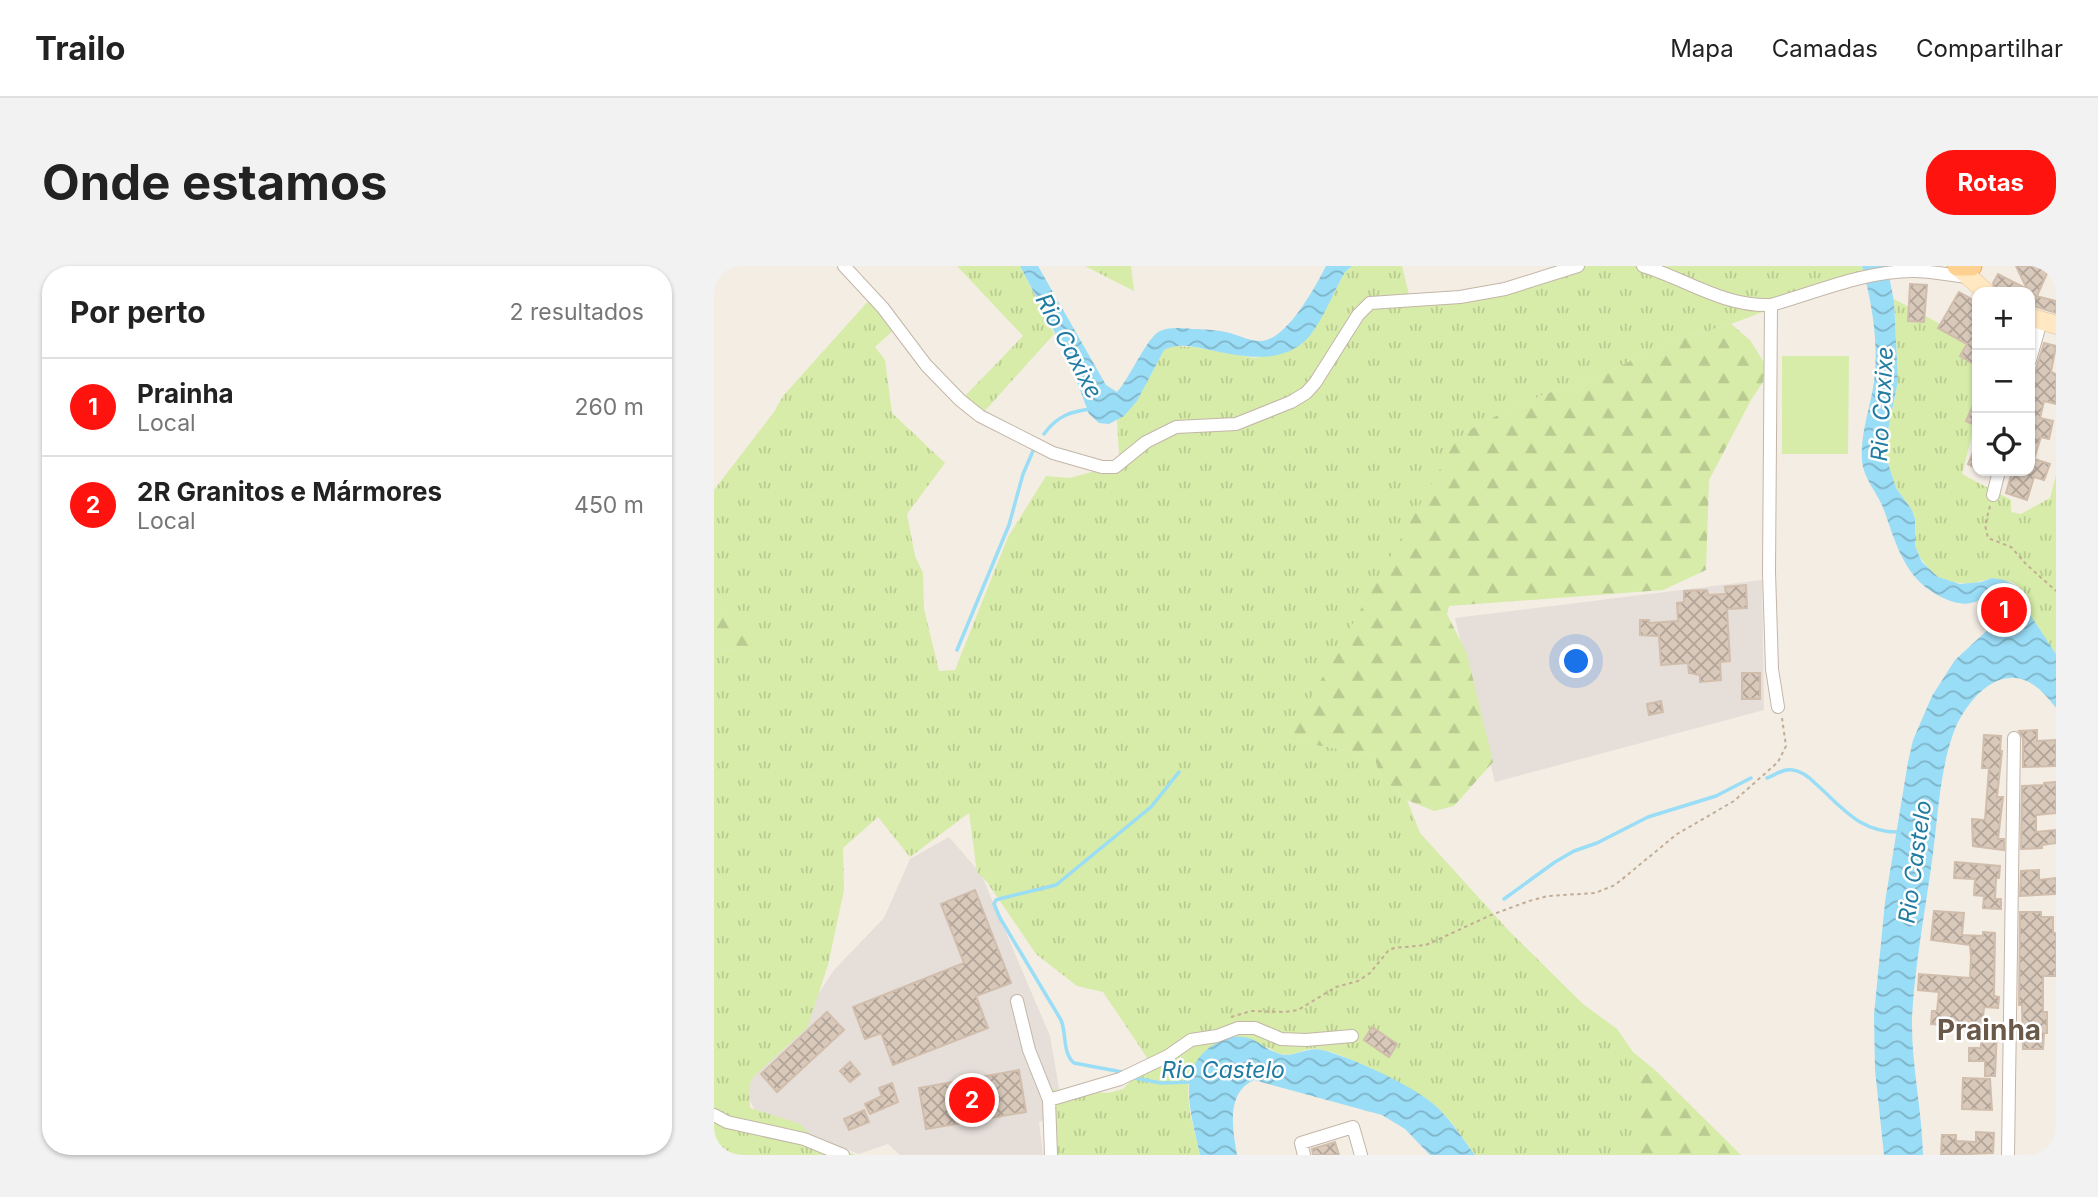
<!DOCTYPE html>
<html lang="pt">
<head>
<meta charset="utf-8">
<style>
  :root { --surface:#fff; --page:#f2f2f2; --text:#222; --muted:#767676; --line:#e0e0e0; --accent:#ff130f }
  body { margin:0; font-family:Inter,sans-serif; background:var(--page); color:var(--text) }
  .controls { position:absolute; right:21px; top:21px; display:grid; overflow:hidden; border-radius:14px; box-shadow:0 2px 5px #0004 }
  .controls button { width:63px; height:63px; display:grid; place-items:center; padding:0; border:0; border-bottom:2px solid var(--line); background:var(--surface); color:var(--text); font:35px sans-serif }
  .you { position:absolute; left:863px; top:396px; width:24px; height:24px; margin:-18px; border:5px solid #fff; border-radius:50%; background:#1a73e8; box-shadow:0 0 0 10px #1a73e833 }
  .badge { display:grid; place-items:center; width:46px; height:46px; border-radius:50%; background:var(--accent); color:#fff; font-size:23px; font-weight:700 }
  .pin { position:absolute; translate:-50% -50%; border:4px solid #fff; box-shadow:0 2px 7px #0006 }
  .list { margin:0; padding:0; list-style:none }
  h2 { display:flex; justify-content:space-between; align-items:center; height:91px; margin:0; padding:0 28px; font-size:30px }
  h2 small { font-size:23px; font-weight:400; color:var(--muted) }
  .list li { display:grid; grid-template-columns:46px 1fr auto; gap:21px; align-items:center; box-sizing:border-box; height:98px; padding:0 28px; border-top:2px solid var(--line) }
  .list b { display:block; font-size:26px; white-space:nowrap }
  .list p { margin:0; font-size:23px; white-space:nowrap; color:var(--muted) }
  .list em { font-size:23px; font-style:normal; color:var(--muted) }
  .icon { flex:none; width:38px; height:38px; fill:none; stroke:currentColor; stroke-width:2; stroke-linecap:round; stroke-linejoin:round }
  .map { position:relative; flex:none; width:1342px; height:889px; overflow:hidden; border-radius:28px }
  header { display:flex; align-items:center; gap:42px; box-sizing:border-box; height:98px; padding:0 35px; background:var(--surface); border-bottom:2px solid var(--line) }
  header strong { font-size:33px }
  nav { display:flex; gap:38px; margin-inline-start:auto; font-size:24px }
  .intro { display:flex; align-items:center; justify-content:space-between; box-sizing:border-box; height:168px; padding:0 42px }
  h1 { margin:0; font-size:49px }
  .button { padding:18px 32px; border-radius:28px; background:var(--accent); color:#fff; font-size:24px; font-weight:700 }
  main { display:flex; gap:42px; padding:0 42px }
  aside { flex:1; background:var(--surface); border-radius:28px; box-shadow:0 2px 5px #0004 }
  .map>svg:first-child { display:block }
</style>
</head>
<body>
<header>
<strong>Trailo</strong>
<nav><a>Mapa</a><a>Camadas</a><a>Compartilhar</a></nav>
</header>
<div class="intro"><h1>Onde estamos</h1><a class="button">Rotas</a></div>
<main>
<aside>
<h2>Por perto<small>2 resultados</small></h2>
<ul class="list">
<li><span class="badge">1</span><div><b>Prainha</b><p>Local</p></div><em>260 m</em></li>
<li><span class="badge">2</span><div><b>2R Granitos e Mármores</b><p>Local</p></div><em>450 m</em></li>
</ul>
</aside>
<div class="map">
<svg width="1342" height="889" viewBox="0 0 1342 889">
  <defs>
    <pattern id="grass-tufts" width="24" height="20" patternUnits="userSpaceOnUse" patternTransform="scale(1.75)"><rect width="24" height="20" fill="#d6eca8"/><path d="M3 7l-1-3M5 7V3M7 7l1-3M15 17l-1-3M17 17v-4M19 17l1-3" fill="none" stroke="#b9cb91"/></pattern>
    <pattern id="forest-firs" width="22" height="20" patternUnits="userSpaceOnUse" patternTransform="scale(1.75)"><rect width="22" height="20" fill="#d6eca8"/><path d="M5 1l3.5 6h-7zM16 11l3.5 6h-7z" fill="#b9cb91"/></pattern>
    <pattern id="sand-dots" width="8" height="8" patternUnits="userSpaceOnUse" patternTransform="scale(1.75)"><rect width="8" height="8" fill="#fce6bb"/><path d="M2 2h.1M6 6h.1" fill="none" stroke="#d9c6a1" stroke-width="1.8" stroke-linecap="round"/></pattern>
    <pattern id="water-waves" width="16" height="10" patternUnits="userSpaceOnUse" patternTransform="scale(1.75)"><rect width="16" height="10" fill="#9addf6"/><path d="M0 5q4-4 8 0t8 0" fill="none" stroke="#7fb4c8"/></pattern>
    <pattern id="building-cross-hatch" width="8" height="8" patternUnits="userSpaceOnUse" patternTransform="scale(1.75)"><rect width="8" height="8" fill="#d9c9bb"/><path d="M0 0l8 8M0 8l8-8" fill="none" stroke="#b2a499"/></pattern>
  </defs>
  <rect width="100%" height="100%" fill="#f3ede4"/>
  <path fill="#e5ded9" d="M 1048,314 L 1050,444 L 781,516 L 741,352 Z
    M 235,571 L 267,608 L 336,770 L 349,845 L 325,856 L 329,889 L 186,889 L 174,878 L 145,888 L 44,851 L 30,822 L 82,762 L 120,704 L 170,652 L 196,593 Z"/>
  <path fill="url(#grass-tufts)" d="M 243,0 L 306,0 L 340,68 L 269,147 L 249,132 L 309,70 Z
    M 371,0 L 417,0 L 420,25 Z
    M 638,0 L 688,0 L 697,37 L 727,38 L 787,25 L 846,0 L 1148,0 L 1150,8 L 1017,58 L 959,74 L 878,114 L 831,128 L 784,149 L 751,166 L 740,179 L 574,474 L 660,489 L 666,511 L 693,534 L 706,567 L 796,666 L 869,738 L 903,763 L 919,786 L 941,804 L 925,812 L 925,889 L 761,889 C 748,872 737,852 720,839 C 700,822 629,786 604,783 C 591,781 579,791 567,788 C 562,787 557,783 553,781 L 478,802 C 468,830 480,862 486,889 L 340,889 L 336,823 L 394,827 L 409,823 L 436,796 L 389,726 L 363,720 L 322,688 L 273,616 L 263,606 L 255,547 L 196,591 L 164,551 L 129,582 L 130,624 L 114,699 L 93,762 L 40,810 L 35,819 L 36,842 L 86,858 L 103,876 L 142,889 L 0,889 L 0,382 L 23,384 L 13,347 L 0,344 L 0,224 L 60,146 L 69,130 L 157,32 L 182,62 L 161,81 L 171,94 L 178,147 L 231,197 L 193,248 L 201,290 L 209,307 L 210,343 L 225,405 L 241,404 L 294,271 L 332,210 L 356,212 L 381,205 L 406,205 L 403,154 L 423,135 L 450,84 L 458,80 L 479,81 L 541,92 L 587,79 L 603,58 L 631,6 Z
    M 1180,33 L 1263,78 L 1263,150 L 1248,208 L 1297,234 L 1297,246 L 1307,248 L 1336,232 L 1342,209 L 1342,388 L 1313,344 L 1304,320 L 1298,316 L 1278,312 L 1256,318 L 1239,316 L 1224,311 L 1215,303 L 1206,291 L 1201,280 L 1201,253 L 1198,244 L 1182,222 L 1170,184 L 1184,115 Z"/>
  <path fill="url(#forest-firs)" d="M 1017,58 L 1036,74 L 1051,98 L 1049,116 L 1037,134 L 995,214 L 992,304 L 949,324 L 735,340 L 733,348 L 753,388 L 779,496 L 740,540 L 720,545 L 693,534 L 666,511 L 660,489 L 573,474 L 740,178 L 751,166 L 784,149 L 831,128 L 878,114 L 959,74 Z
    M 0,344 L 13,347 L 38,361 L 44,377 L 23,384 L 0,382 Z
    M 941,804 L 1027,889 L 925,889 L 925,812 Z"/>
  <path fill="url(#sand-dots)" d="M 1282,328 L 1297,335 L 1301,351 L 1297,360 L 1282,357 L 1279,358 L 1281,347 L 1272,330 Z"/>
  <path fill="#d6eca8" d="M 1068,90 L 1135,90 L 1134,188 L 1068,188 Z"/>
  <path fill="url(#water-waves)" d="M 306,0 L 324,0 L 392,119 L 403,126 C 416,112 433,71 446,65 C 456,61 468,62 478,63 C 491,63 504,64 516,67 C 526,70 536,75 547,75 C 572,75 602,20 612,0 L 638,0 L 631,6 C 619,26 605,66 586,79 C 558,99 522,89 491,83 C 477,80 463,77 450,84 L 423,135 L 410,150 L 395,158 L 385,157 L 375,148 L 355,94 Z
    M 1148,0 L 1173,0 L 1180,35 L 1184,115 L 1170,184 L 1182,222 L 1198,244 L 1201,253 L 1201,280 L 1208,296 L 1224,311 L 1246,318 L 1267,316 L 1278,312 L 1290,314 L 1303,320 L 1313,344 L 1342,388 L 1342,442 C 1333,431 1324,419 1310,414 C 1277,402 1247,443 1238,471 C 1226,507 1224,549 1219,587 C 1212,641 1201,696 1198,751 C 1197,798 1208,843 1209,889 L 1170,889 L 1161,804 L 1160,749 L 1171,636 L 1194,496 L 1199,474 L 1218,430 L 1241,394 L 1279,359 L 1282,357 L 1297,360 L 1301,351 L 1297,335 C 1280,324 1273,333 1257,337 C 1244,340 1227,332 1217,325 C 1189,307 1180,272 1170,244 C 1164,227 1150,214 1148,195 C 1146,168 1156,143 1160,116 C 1165,76 1158,38 1148,0 Z
    M 516,771 C 546,769 543,781 566,788 C 580,792 593,780 608,784 C 637,791 703,821 724,842 C 738,856 749,873 761,889 L 716,889 L 691,863 L 668,849 L 540,814 C 511,827 519,865 523,889 L 486,889 C 476,842 457,792 516,771 Z"/>
  <g fill="none" stroke-linecap="round" stroke-linejoin="round">
    <path stroke="#9addf6" stroke-width="3.5" d="M 330,168 C 343,150 357,145 378,143
      M 243,384 L 295,259 L 309,208 L 319,185
      M 1053,512 C 1061,509 1070,502 1079,504 C 1087,505 1096,512 1102,518 C 1129,542 1146,567 1186,566
      M 790,633 L 841,596 L 860,585 L 883,577 L 934,551 L 1002,530 L 1037,512
      M 408,806 L 360,797 C 348,786 353,769 347,754 L 286,652 L 280,638 L 282,634 L 289,632 L 342,619 L 437,541 L 465,506
      M 420,812 L 447,817 L 476,816"/>
  </g>
  <path fill="url(#building-cross-hatch)" stroke="#d1bdab" stroke-width="2" d="M 1302,0 L 1332,0 L 1334,5 L 1323,30 L 1316,26 L 1283,26 L 1279,17 L 1284,8 L 1313,23 Z
    M 1196,18 L 1213,19 L 1210,56 L 1194,55 Z
    M 1245,26 L 1263,36 L 1263,100 L 1246,90 L 1253,78 L 1224,62 Z
    M 1322,30 L 1342,35 L 1342,47 L 1320,40 Z
    M 1330,77 L 1342,80 L 1337,106 L 1342,108 L 1342,138 L 1330,135 L 1326,152 L 1339,155 L 1335,173 L 1327,171 L 1320,193 L 1336,198 L 1330,214 L 1320,211 L 1313,234 L 1292,227 L 1298,206 L 1310,210 L 1312,205 L 1316,205 L 1316,122 Z
    M 1263,131 L 1263,160 L 1252,155 Z
    M 1263,178 L 1263,203 L 1254,198 Z
    M 1032,319 L 1033,342 L 1013,343 L 1016,395 L 1006,396 L 1007,414 L 986,416 L 986,409 L 975,407 L 974,397 L 947,399 L 945,370 L 926,369 L 926,354 L 935,354 L 935,357 L 964,355 L 963,337 L 970,336 L 970,325 L 993,324 L 994,329 L 1012,328 L 1011,321 Z
    M 1028,407 L 1046,407 L 1046,433 L 1028,433 Z
    M 947,435 L 949,446 L 935,449 L 933,438 Z
    M 1323,464 L 1323,475 L 1342,474 L 1342,500 L 1309,501 L 1309,472 L 1305,465 Z
    M 1270,469 L 1287,470 L 1286,485 L 1288,485 L 1283,531 L 1289,531 L 1284,573 L 1290,573 L 1290,584 L 1259,580 L 1258,553 L 1271,554 L 1275,502 L 1268,502 Z
    M 1342,516 L 1342,547 L 1322,549 L 1322,566 L 1342,564 L 1342,577 L 1328,579 L 1328,582 L 1307,583 L 1308,520 L 1330,519 L 1330,517 Z
    M 1241,596 L 1286,600 L 1285,612 L 1282,612 L 1281,633 L 1287,633 L 1287,643 L 1269,642 L 1270,630 L 1260,629 L 1261,613 L 1240,612 Z
    M 1325,604 L 1325,614 L 1342,612 L 1342,628 L 1306,630 L 1307,605 Z
    M 261,624 L 297,717 L 262,730 L 274,762 L 179,799 L 167,767 L 151,773 L 139,741 L 250,697 L 227,638 Z
    M 1220,645 L 1250,647 L 1248,669 L 1269,670 L 1269,666 L 1281,667 L 1280,730 L 1285,731 L 1284,742 L 1270,741 L 1268,762 L 1217,758 L 1218,745 L 1223,745 L 1225,726 L 1204,724 L 1205,708 L 1256,712 L 1257,691 L 1256,679 L 1217,674 Z
    M 1306,646 L 1327,646 L 1327,651 L 1339,651 L 1339,667 L 1342,667 L 1342,710 L 1329,710 L 1329,746 L 1333,746 L 1333,767 L 1330,767 L 1329,783 L 1309,783 L 1308,739 L 1305,739 Z
    M 113,746 L 130,764 L 63,826 L 47,808 Z
    M 658,761 L 683,778 L 675,791 L 650,774 Z
    M 1267,764 L 1283,764 L 1281,810 L 1271,810 L 1271,795 L 1255,795 L 1255,782 L 1267,782 Z
    M 136,796 L 146,808 L 136,816 L 126,805 Z
    M 305,804 L 312,846 L 212,863 L 205,822 Z
    M 1249,812 L 1276,813 L 1278,844 L 1248,843 Z
    M 178,817 L 184,836 L 156,848 L 151,838 L 168,830 L 165,822 Z
    M 150,844 L 155,856 L 135,864 L 130,853 Z
    M 1262,866 L 1280,867 L 1279,887 L 1227,889 L 1228,869 L 1242,869 L 1242,875 L 1262,876 Z
    M 621,876 L 625,889 L 599,889 L 598,883 Z"/>
  <g fill="none" stroke-linecap="round" stroke-linejoin="round">
    <defs>
      <path id="minor" d="M 130,0 L 169,42 L 212,99 L 246,134 L 266,150 L 339,187 L 388,201 L 401,201 L 432,176 L 462,161 L 522,158 L 577,136 L 592,127 L 601,117 L 644,49 L 656,37 L 746,31 L 791,23 L 864,0
        M 929,0 C 972,13 1010,41 1057,39 C 1103,26 1151,5 1199,5 C 1217,5 1235,9 1253,11
        M 1057,39 L 1055,306 L 1058,403 L 1064,441
        M 1316,94 L 1327,55
        M 1279,229 L 1285,205
        M 303,735 L 315,784 L 335,834 L 337,889
        M 335,834 L 406,813 L 454,790 L 477,774 L 503,770 L 524,762 L 541,762 L 567,773 L 592,774 L 638,770
        M 0,849 L 13,856 L 90,873 L 129,889
        M 590,889 L 587,877 L 639,861 L 647,889
        M 1294,889 L 1300,472"/>
      <path id="secondary" d="M 1244,1 L 1272,26
        M 1316,51 L 1342,59"/>
      <path id="primary" d="M 1243,0 L 1258,0"/>
    </defs>
    <use href="#minor" stroke="#c3b6a8" stroke-width="14"/>
    <use href="#secondary" stroke="#dbbe91" stroke-width="19"/>
    <use href="#primary" stroke="#eeac57" stroke-width="21"/>
    <path stroke="#c3ad95" stroke-width="2" stroke-dasharray="3.5 3.5" stroke-linecap="butt" d="M 1276,240 L 1271,259 L 1274,272 L 1297,281 L 1312,298 L 1342,325
      M 517,751 L 537,745 L 571,746 L 584,744 L 622,721 L 644,715 L 656,707 L 674,685 L 680,682 L 712,679 L 777,649 L 815,635 L 834,630 L 881,627 L 901,619 L 963,568 L 1020,535 L 1064,496 L 1072,480 L 1068,452"/>
    <use href="#minor" stroke="#fff" stroke-width="12"/>
    <use href="#secondary" stroke="#ffe8c2" stroke-width="18"/>
    <use href="#primary" stroke="#ffd191" stroke-width="19"/>
  </g>
  <g text-anchor="middle" dominant-baseline="central" stroke-width="5" stroke-linejoin="round" paint-order="stroke">
    <g font-size="23" font-style="italic" fill="#207ca2" stroke="#fff">
      <text transform="translate(355 80) rotate(62)">Rio Caxixe</text>
      <text transform="translate(1168 138) rotate(-87)">Rio Caxixe</text>
      <text transform="translate(1201 596) rotate(-82)">Rio Castelo</text>
      <text x="509" y="804">Rio Castelo</text>
    </g>
    <g font-size="28" font-weight="bold" fill="#6a5849" stroke="#fff">
      <text x="1275" y="764">Prainha</text>
    </g>
  </g>
</svg>
<div class="controls">
<button>+</button>
<button>−</button>
<button><svg class="icon" aria-label="locate" viewBox="0 0 24 24"><circle cx="12" cy="12" r="6"/><path d="M12 2v4M12 18v4M2 12h4M18 12h4"/></svg></button>
</div>
<div class="you"></div>
<div class="pin badge" style="left:1290px;top:344px">1</div>
<div class="pin badge" style="left:258px;top:834px">2</div>
</div>
</main>
</body>
</html>
